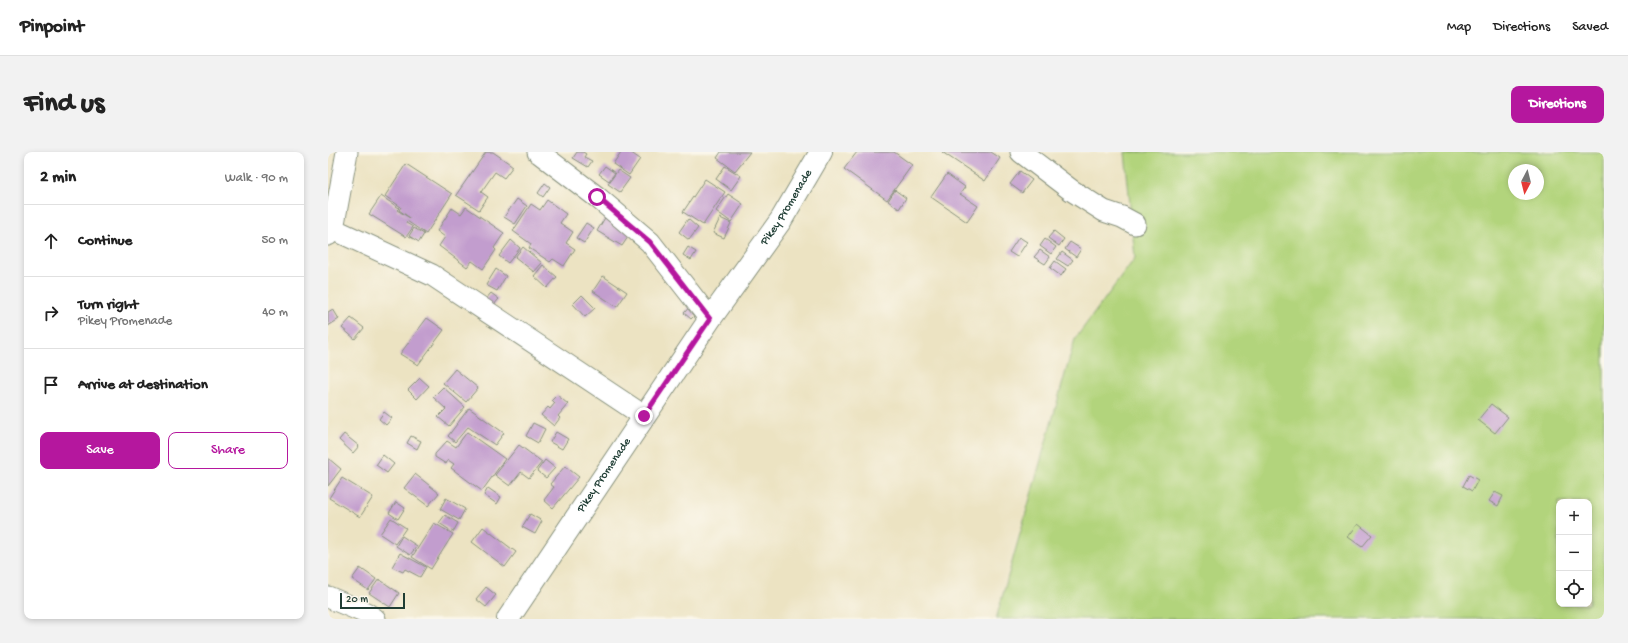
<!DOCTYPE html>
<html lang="en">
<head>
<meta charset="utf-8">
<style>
  :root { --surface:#fff; --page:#f2f2f2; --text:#222; --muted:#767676; --line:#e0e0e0; --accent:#b5179e }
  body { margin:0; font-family:"Gochi Hand",sans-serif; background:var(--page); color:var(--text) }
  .controls { position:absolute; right:12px; bottom:12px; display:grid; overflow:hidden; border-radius:8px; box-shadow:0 2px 6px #0003 }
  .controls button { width:36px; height:36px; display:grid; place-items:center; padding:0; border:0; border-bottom:1px solid var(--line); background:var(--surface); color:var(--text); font:20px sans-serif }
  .compass { position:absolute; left:1180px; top:12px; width:36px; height:36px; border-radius:50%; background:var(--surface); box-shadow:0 2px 6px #0003; rotate:187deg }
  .scale { position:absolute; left:12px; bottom:10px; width:65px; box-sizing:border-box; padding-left:4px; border:2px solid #1f3d34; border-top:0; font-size:11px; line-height:14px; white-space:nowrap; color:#1f3d34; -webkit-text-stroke:3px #fbf7ec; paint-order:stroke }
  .stop { position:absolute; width:12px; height:12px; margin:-9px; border:3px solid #b5179e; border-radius:50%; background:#fff }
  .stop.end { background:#b5179e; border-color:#fff; box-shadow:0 1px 4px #0008 }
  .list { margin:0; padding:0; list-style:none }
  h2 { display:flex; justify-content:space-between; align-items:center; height:52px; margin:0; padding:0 16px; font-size:17px }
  h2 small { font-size:13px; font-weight:400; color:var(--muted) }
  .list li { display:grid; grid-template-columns:26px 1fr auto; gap:12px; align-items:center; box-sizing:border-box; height:72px; padding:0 16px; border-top:1px solid var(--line) }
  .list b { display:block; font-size:15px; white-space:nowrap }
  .list p { margin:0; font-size:13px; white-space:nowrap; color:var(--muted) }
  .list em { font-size:13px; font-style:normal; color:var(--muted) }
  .actions { display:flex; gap:8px; padding:12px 16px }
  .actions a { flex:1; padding:9px 0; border:1px solid var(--accent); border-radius:8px; text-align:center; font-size:14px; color:var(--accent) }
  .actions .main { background:var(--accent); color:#fff }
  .icon { flex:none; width:22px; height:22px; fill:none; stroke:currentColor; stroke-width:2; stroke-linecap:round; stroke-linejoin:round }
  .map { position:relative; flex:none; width:1276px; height:467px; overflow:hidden; border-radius:8px }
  header { display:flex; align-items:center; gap:24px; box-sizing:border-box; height:56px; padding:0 20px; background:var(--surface); border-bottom:1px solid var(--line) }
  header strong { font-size:19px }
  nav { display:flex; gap:22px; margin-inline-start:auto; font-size:14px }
  .intro { display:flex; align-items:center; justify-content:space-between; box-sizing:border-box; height:96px; padding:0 24px }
  h1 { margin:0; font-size:28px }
  .button { padding:10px 18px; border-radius:8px; background:var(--accent); color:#fff; font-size:14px; font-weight:700 }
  main { display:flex; gap:24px; padding:0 24px }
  aside { flex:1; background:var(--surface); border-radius:8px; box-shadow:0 2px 6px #0003 }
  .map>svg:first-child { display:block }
</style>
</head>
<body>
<header>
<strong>Pinpoint</strong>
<nav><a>Map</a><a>Directions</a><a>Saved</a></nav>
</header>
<div class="intro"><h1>Find us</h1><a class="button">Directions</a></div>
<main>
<aside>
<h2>2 min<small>Walk · 90 m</small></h2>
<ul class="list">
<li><svg class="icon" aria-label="ahead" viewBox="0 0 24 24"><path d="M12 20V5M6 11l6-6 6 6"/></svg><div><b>Continue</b></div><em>50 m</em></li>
<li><svg class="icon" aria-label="right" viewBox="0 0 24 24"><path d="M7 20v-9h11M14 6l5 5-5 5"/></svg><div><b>Turn right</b><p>Pikey Promenade</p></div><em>40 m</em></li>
<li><svg class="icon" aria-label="arrive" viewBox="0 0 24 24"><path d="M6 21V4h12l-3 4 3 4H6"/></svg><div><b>Arrive at destination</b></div></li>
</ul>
<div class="actions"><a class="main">Save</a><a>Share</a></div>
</aside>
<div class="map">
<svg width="1276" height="467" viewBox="0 0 1276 467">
  <rect width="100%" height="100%" fill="#fbf7ec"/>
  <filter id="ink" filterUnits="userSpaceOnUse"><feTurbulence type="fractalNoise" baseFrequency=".025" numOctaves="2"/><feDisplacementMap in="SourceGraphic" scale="8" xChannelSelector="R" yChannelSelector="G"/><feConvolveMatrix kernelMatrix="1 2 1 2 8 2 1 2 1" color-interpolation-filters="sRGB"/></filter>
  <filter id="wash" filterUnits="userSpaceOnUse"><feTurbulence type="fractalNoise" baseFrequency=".012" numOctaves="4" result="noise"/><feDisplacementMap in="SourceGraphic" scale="16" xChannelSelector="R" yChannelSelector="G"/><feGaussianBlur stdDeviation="0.9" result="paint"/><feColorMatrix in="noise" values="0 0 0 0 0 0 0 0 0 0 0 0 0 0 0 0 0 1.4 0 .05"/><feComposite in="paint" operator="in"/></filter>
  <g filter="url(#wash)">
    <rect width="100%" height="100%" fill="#ece3c2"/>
    <path fill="#b2d47c" stroke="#688858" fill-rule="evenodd" d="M 797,0 L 1276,0 L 1276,467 L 668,467 L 747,187 L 807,106 ZM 1186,18 L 1210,18 L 1210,42 L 1186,42 ZM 1231,350 L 1261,350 L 1261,452 L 1231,452 Z"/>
    <g id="blocks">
      <path fill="#c29dce" d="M 158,0 L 165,0 L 185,14 L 176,26 L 167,20 L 153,40 L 160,45 L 151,58 L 128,43 Z
        M 249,0 L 255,0 L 258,2 L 256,5 L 264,9 L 260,15 L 245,6 Z
        M 293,0 L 302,0 L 312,7 L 301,23 L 285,12 Z
        M 393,0 L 422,0 L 407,19 L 389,6 Z
        M 529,0 L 566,0 L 584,13 L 559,48 L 516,17 Z
        M 614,0 L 663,0 L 672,6 L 657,29 Z
        M 78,12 L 124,42 L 98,82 L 79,69 L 78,71 L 85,75 L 78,85 L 41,62 L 53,44 L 71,56 L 69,58 L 82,66 L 71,58 L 73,55 L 57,44 Z
        M 277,14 L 287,21 L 281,29 L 271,22 Z
        M 397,14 L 413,24 L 403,38 L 388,27 Z
        M 290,18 L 302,26 L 292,40 L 280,32 Z
        M 692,19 L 704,28 L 694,41 L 682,32 Z
        M 619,22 L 637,35 L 632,42 L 650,54 L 639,70 L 603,45 Z
        M 377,27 L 397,40 L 375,73 L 355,60 Z
        M 217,31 L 222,35 L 215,45 L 210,41 Z
        M 567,38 L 578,46 L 571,57 L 560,49 Z
        M 400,42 L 415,52 L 403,70 L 388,59 Z
        M 189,47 L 199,54 L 187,72 L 176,65 Z
        M 219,48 L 238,62 L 232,71 L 245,80 L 238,91 L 247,97 L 236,114 L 225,107 L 222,110 L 201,96 L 203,92 L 185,79 L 203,52 L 212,58 Z
        M 138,55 L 176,81 L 166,96 L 168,98 L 155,117 L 144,109 L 139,115 L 111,94 L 117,85 L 109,79 L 124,56 L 133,62 Z
        M 278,64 L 304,79 L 294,94 L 269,79 Z
        M 392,66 L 403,71 L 396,86 L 385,81 Z
        M 360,67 L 370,76 L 361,88 L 351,80 Z
        M 258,71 L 266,76 L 256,91 L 248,86 Z
        M 86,76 L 96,82 L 91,90 L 81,84 Z
        M 726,79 L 736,87 L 731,94 L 720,86 Z
        M 691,85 L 699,90 L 689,105 L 681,100 Z
        M 717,87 L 728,95 L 723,102 L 712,94 Z
        M 183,88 L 192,96 L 180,111 L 171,104 Z
        M 742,90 L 753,97 L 748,105 L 737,97 Z
        M 195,95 L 214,111 L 206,120 L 187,105 Z
        M 360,95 L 368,100 L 363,108 L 355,103 Z
        M 712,98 L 722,105 L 717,112 L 706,105 Z
        M 734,100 L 745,108 L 740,114 L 729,107 Z
        M 727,109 L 738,117 L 733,124 L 722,116 Z
        M 215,113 L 229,125 L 219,136 L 206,124 Z
        M 168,117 L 178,124 L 169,139 L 158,133 Z
        M 275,124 L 299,140 L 289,155 L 265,139 Z
        M 163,141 L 171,147 L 164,155 L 157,148 Z
        M 254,143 L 267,156 L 257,165 L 245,152 Z
        M 366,150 L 373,157 L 363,167 L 356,161 Z
        M 5,157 L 11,167 L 0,174 L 0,160 Z
        M 23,166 L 36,176 L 27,187 L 14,176 Z
        M 99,166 L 116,178 L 90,213 L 72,202 Z
        M 127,217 L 150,236 L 138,250 L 115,231 Z
        M 92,226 L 101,234 L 89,247 L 80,238 Z
        M 115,235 L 137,255 L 121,274 L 110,265 L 118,257 L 105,245 Z
        M 229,243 L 240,252 L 230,264 L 232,266 L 226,274 L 213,263 L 220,255 L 222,257 L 227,251 L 224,248 Z
        M 1163,252 L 1180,265 L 1167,281 L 1150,268 Z
        M 141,256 L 176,281 L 167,293 L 140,275 L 127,290 L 120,284 Z
        M 56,260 L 64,266 L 58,273 L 51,267 Z
        M 205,271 L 217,277 L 210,291 L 198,284 Z
        M 139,280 L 177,307 L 154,339 L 123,316 L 126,312 L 120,308 L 118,312 L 107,305 L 107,302 L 119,289 L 128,295 Z
        M 228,280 L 240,287 L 234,297 L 222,290 Z
        M 16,282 L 31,294 L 25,301 L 11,288 Z
        M 83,284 L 93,289 L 89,297 L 79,291 Z
        M 191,293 L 214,310 L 201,326 L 193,320 L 182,334 L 167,323 Z
        M 55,303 L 66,312 L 59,321 L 48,313 Z
        M 0,306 L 13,317 L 0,334 Z
        M 217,308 L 227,316 L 218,326 L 209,319 Z
        M 237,314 L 251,325 L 225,356 L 216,348 L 226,335 L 222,332 Z
        M 87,322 L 111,341 L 100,354 L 76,336 Z
        M 1141,323 L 1150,328 L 1144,339 L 1135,334 Z
        M 14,326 L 45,345 L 32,365 L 1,346 Z
        M 160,336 L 173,345 L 169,352 L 156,343 Z
        M 1167,340 L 1175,344 L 1170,354 L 1161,349 Z
        M 118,346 L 137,357 L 131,368 L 112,357 Z
        M 68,350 L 77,356 L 70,367 L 61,361 Z
        M 202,362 L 214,369 L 207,382 L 194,375 Z
        M 117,363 L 130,371 L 125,380 L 111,371 Z
        M 63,366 L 78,376 L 67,392 L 52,382 Z
        M 106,371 L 125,382 L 103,417 L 84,405 Z
        M 1030,372 L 1044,383 L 1034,395 L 1020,385 Z
        M 155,375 L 188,400 L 177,415 L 144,390 Z
        M 74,384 L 89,394 L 82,403 L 68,394 Z
        M 72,401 L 98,415 L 92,425 L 77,417 L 75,420 L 64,415 Z
        M 32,416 L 48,427 L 40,438 L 24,427 Z
        M 51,427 L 71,441 L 62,455 L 41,441 Z
        M 158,435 L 168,443 L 158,455 L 148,447 Z"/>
    </g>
  </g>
  <g filter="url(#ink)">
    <use href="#blocks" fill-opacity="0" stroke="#86907b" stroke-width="1"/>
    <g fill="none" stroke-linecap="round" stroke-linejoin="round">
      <defs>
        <path id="street" d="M 210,0 L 269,45 L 322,90 L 382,167
          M 693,0 L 743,38 L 776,59 L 794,65 L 807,72
          M 5,77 L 104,123 L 316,264
          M 0,83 L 5,77 L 19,0
          M 0,445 L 38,461 L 47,467"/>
        <g id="secondary">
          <path id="s1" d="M 180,467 L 382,167 L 453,68 L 493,0"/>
        </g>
      </defs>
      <use href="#street" stroke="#86907b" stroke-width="23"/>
      <use href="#secondary" stroke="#86907b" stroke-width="24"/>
      <use href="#street" stroke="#fff" stroke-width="21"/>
      <use href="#secondary" stroke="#fff" stroke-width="22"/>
    </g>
  </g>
  <g fill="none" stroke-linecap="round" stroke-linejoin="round" filter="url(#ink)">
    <path stroke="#b5179e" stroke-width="5" d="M 269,45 L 322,90 L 382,167 L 316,264"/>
  </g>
  <g text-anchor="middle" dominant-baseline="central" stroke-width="3" stroke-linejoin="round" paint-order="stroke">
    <g font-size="12" fill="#1f3d34" stroke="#fbf7ec">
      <text stroke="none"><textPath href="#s1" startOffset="497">Pikey Promenade</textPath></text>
      <text stroke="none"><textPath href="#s1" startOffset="173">Pikey Promenade</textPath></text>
    </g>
  </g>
</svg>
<div class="controls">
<button>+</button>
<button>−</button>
<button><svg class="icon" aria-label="locate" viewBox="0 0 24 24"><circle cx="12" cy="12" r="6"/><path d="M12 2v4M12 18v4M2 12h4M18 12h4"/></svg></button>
</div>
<svg class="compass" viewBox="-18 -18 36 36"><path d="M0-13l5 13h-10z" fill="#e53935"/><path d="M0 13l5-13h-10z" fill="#767676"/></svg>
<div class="scale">20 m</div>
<div class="stop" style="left:269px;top:45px"></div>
<div class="stop end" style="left:316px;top:264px"></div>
</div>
</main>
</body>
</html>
